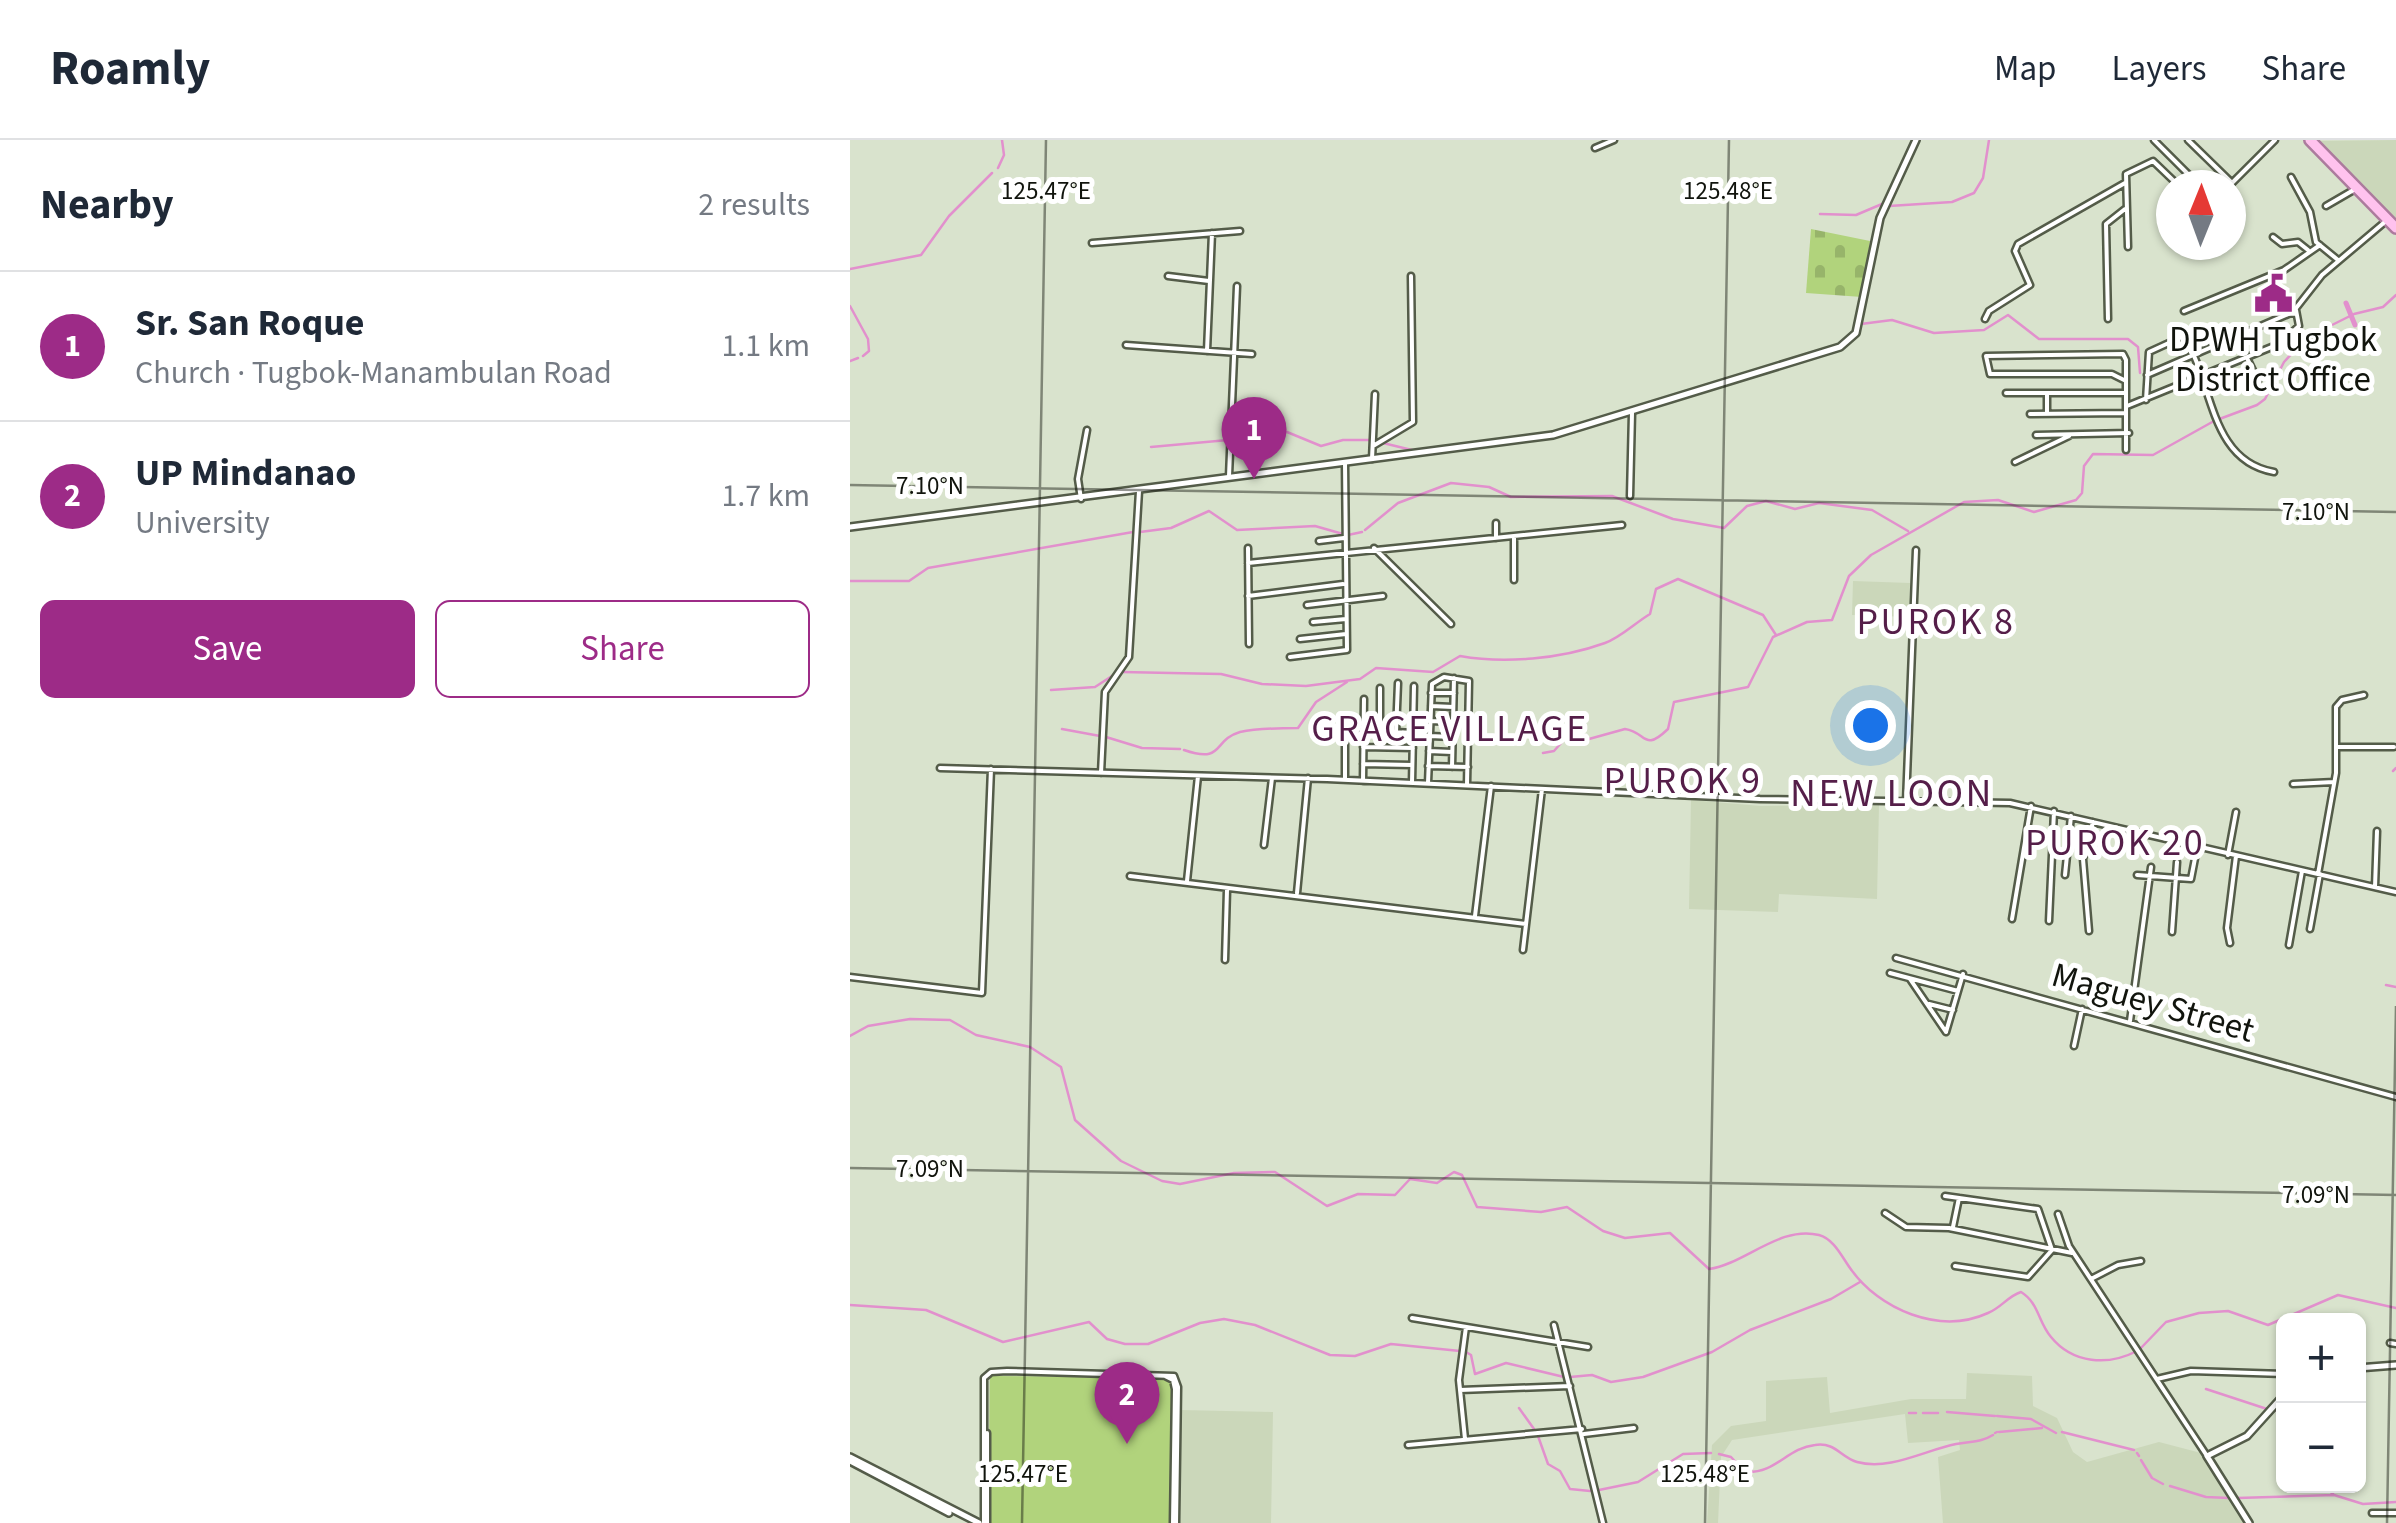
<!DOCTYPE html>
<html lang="en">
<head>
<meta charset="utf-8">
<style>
  :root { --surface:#fff; --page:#f2f2f3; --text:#1f2937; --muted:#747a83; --line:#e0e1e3; --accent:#9d2b87 }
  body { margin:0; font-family:"Source Sans 3",sans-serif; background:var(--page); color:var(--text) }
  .controls { position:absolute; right:30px; bottom:30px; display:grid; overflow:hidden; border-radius:15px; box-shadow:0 2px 8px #0004 }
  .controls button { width:90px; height:90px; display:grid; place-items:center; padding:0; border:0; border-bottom:2px solid var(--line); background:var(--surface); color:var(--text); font:50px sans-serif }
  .compass { position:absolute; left:1306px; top:30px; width:90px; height:90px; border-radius:50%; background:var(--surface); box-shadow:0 2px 8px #0004; rotate:1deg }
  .you { position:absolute; left:1020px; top:585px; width:35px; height:35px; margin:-25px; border:8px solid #fff; border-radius:50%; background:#1a73e8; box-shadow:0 0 0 15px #1a73e833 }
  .badge { display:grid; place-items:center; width:65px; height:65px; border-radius:50%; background:var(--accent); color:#fff; font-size:32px; font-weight:700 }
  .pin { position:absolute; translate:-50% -82px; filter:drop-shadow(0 2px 5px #0008) }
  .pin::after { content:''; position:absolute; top:52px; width:35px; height:30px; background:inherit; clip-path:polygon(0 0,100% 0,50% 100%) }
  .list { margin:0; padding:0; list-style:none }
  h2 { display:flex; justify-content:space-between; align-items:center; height:130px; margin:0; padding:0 40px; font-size:42px }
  h2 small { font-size:32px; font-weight:400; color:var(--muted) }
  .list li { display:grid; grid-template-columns:65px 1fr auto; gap:30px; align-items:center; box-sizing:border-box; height:150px; padding:0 40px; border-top:2px solid var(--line) }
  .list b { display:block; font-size:38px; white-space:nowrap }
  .list p { margin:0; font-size:32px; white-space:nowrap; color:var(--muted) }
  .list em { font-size:32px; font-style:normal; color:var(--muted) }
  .actions { display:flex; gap:20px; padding:30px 40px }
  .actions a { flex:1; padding:22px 0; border:2px solid var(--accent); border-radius:15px; text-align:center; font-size:35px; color:var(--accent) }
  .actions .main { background:var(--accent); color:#fff }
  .map { position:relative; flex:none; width:1546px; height:1383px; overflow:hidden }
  header { display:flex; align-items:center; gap:60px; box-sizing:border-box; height:140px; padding:0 50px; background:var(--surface); border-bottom:2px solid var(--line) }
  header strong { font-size:48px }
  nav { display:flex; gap:55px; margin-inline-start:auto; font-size:35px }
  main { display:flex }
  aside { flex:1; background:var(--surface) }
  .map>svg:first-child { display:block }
</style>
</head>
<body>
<header>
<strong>Roamly</strong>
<nav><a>Map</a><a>Layers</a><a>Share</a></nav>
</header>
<main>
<aside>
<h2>Nearby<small>2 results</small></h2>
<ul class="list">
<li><span class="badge">1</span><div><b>Sr. San Roque</b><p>Church · Tugbok-Manambulan Road</p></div><em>1.1 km</em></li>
<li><span class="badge">2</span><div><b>UP Mindanao</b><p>University</p></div><em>1.7 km</em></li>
</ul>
<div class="actions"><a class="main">Save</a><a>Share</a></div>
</aside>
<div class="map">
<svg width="1546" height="1383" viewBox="0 0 1546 1383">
  <defs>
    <pattern id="cemetery-stones" width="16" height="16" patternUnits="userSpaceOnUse" patternTransform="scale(2.5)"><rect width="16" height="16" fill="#b1d37c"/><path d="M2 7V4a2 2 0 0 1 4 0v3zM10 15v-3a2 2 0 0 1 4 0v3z" fill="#97b46a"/></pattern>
  </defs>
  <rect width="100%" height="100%" fill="#d9e3cd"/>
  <path fill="#cbd7ba" d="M 1546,0 L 1546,79 L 1469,1 Z
    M 1003,441 L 1060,443 L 1059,477 L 1002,475 Z
    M 841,660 L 911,666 L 1029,665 L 1027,759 L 929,754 L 928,772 L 839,769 Z
    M 141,1230 L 320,1232 L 329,1242 L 330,1270 L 423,1272 L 421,1383 L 133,1383 L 133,1238 Z
    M 1117,1233 L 1182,1236 L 1183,1266 L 1207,1278 L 1223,1312 L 1237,1322 L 1309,1302 L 1351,1313 L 1396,1383 L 1093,1383 L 1088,1317 L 1110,1310 L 1109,1300 L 1058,1303 L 1055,1274 L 882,1300 L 871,1317 L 868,1383 L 857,1383 L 862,1305 L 881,1286 L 916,1281 L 916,1241 L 977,1237 L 980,1273 L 1061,1259 L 1116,1259 Z"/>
  <path fill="url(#cemetery-stones)" d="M 961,89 L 1020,101 L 1012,157 L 956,153 Z"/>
  <path fill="#b1d37c" d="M 140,1236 L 316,1237 L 323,1242 L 322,1383 L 138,1383 Z"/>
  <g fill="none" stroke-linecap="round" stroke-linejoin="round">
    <path stroke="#e290cd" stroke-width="2.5" d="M 148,28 L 154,15 L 152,0
      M 1039,66 L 1102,62 L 1124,53 L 1133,38 L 1139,0
      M 970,74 L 1006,75 L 1032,64
      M 0,129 L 71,115 L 99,76 L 142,33
      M 0,166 L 18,199 L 19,211 L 13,216
      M 1011,184 L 1042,180 L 1084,193 L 1134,190 L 1158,175 L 1189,199 L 1278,199 L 1288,207 L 1290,233
      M 0,221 L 8,218
      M 383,300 L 437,292 L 471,306 L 493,300 L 521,300
      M 533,303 L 566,311
      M 301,307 L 378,300
      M 515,390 L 548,363 L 601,343 L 639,347 L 661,357 L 762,356 L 823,379 L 874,388 L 897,366 L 916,361 L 945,369 L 969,363 L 1022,370 L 1058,391
      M 290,392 L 321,388 L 359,371 L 387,390 L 465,386 L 493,394
      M 498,395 L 512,392
      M 0,441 L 59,441 L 78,428 L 283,392
      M 272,532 L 371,534 L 412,544 L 456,546 L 510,539 L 526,528 L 583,532 L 610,516 C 654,524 711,519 755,503 C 770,498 785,483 800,474 L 806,449 L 828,439 L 913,475 L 926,495
      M 201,550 L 245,547 L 265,534
      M 212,589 L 250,596
      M 256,597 L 292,608 L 330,609
      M 334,610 C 375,624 362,600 390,592 C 404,589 433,588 448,588 L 466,562 L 497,542
      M 693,613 L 704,611 L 719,594 L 739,599 L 775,589 C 797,592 793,613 818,589 L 824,562 L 898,547 L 923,497 L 957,482 L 982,480 L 999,436 L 1021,415 L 1114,362 L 1148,360 L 1184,372 L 1226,360 L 1232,353 L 1234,326 L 1243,314 L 1303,315 L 1364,281 L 1407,265 L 1415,259 L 1434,222 L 1456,198 L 1504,174 L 1533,167 L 1546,155
      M 1543,631 L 1546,628
      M 1536,845 L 1546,847
      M 0,896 L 18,886 L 60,879 L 100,880 L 126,895 L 180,907 L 211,927 L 225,980 L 271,1021 L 312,1041 L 330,1044 L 384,1033 L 425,1032 L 477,1066 L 508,1054 L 545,1055 L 560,1039 L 587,1043 L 604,1032 L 612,1035 L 627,1067 L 691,1072 L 717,1067 L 753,1091 L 775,1098 L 820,1093 L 859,1129 C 895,1124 930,1085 969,1095 C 984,1099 992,1117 1000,1128 C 1029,1170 1090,1195 1138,1173 C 1151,1168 1158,1156 1171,1152 C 1189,1163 1188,1182 1201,1197 C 1223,1224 1258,1226 1287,1211
      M 0,1165 L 76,1170 L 153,1202 L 239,1182 L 257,1199 L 275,1204 L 298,1204 L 350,1183 L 374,1179 L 405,1185 L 480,1215 L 505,1216 L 541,1204 L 610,1211
      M 1290,1209 L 1316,1182 L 1349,1173 L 1378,1171 L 1418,1185 L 1488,1155 L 1546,1168
      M 616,1212 L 621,1215 L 625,1234 L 656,1223 L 714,1237
      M 720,1237 L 742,1235 L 761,1242 L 793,1237 L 862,1212 L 900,1190 L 981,1159 L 1010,1142
      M 1356,1249 L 1417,1269
      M 669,1268 L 684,1289
      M 1425,1270 L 1434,1276
      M 1097,1272 L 1145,1276
      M 1059,1273 L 1066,1273
      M 1073,1273 L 1088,1273
      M 1147,1276 L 1181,1279 L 1206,1293
      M 1149,1292 L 1192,1288
      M 1212,1292 L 1284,1310
      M 1145,1293 L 1147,1292
      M 688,1296 L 698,1324 L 710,1331 L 720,1349 L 740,1351
      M 1287,1313 L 1289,1316
      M 869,1314 L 881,1317 L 895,1332 C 926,1334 937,1308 965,1305 C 986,1302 990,1317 1007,1322 C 1040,1331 1075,1310 1106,1304 C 1120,1301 1130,1303 1143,1295
      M 1291,1320 L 1302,1338 L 1313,1344
      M 1320,1346 L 1356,1357 L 1379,1358
      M 1473,1346 L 1483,1354
      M 749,1350 L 788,1342 L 833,1314 L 861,1313
      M 1387,1358 L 1484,1355 L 1513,1364 L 1546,1362"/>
    <path stroke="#e290cd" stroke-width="5" d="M 1496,163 L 1505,185"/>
    <defs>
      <path id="minor" d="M 1304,0 L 1349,45
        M 1338,0 L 1381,42
        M 745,8 L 764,0
        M 1441,37 L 1460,72 L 1466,102 L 1488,120
        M 1380,45 L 1425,0
        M 1476,66 L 1507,48
        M 1423,97 L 1432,104 L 1448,102 L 1458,110
        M 242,103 L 390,91
        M 1278,107 L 1276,34 L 1303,21 L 1328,45
        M 318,136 L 359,141
        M 1334,171 L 1434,130 L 1470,105
        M 1135,179 L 1139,171 L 1180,145 L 1165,111 L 1168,104 L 1275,43
        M 1258,179 L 1256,84 L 1275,69
        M 276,205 L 402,214
        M 357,211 L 362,93
        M 1397,218 L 1408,241
        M 1297,235 L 1443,172 L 1472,135 L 1536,81
        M 1156,253 L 1276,253
        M 1197,254 L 1197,274
        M 1296,260 L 1299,212 L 1334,196 C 1363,242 1359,321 1424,332
        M 1277,266 L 1429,204 L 1449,186 L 1446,170
        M 1180,274 L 1275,273
        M 1186,295 L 1279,293
        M 523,306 L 563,282 L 561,136
        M 1276,310 L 1276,220 L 1273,214 L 1136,216 L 1140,234 L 1262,234 L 1276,241
        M 522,319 L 525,254
        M 1165,322 L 1219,296
        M 379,336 L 387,146
        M 780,356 L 782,273
        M 231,359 L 228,339 L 237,290
        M 646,383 L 646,398
        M 664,397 L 664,440
        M 469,401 L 494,398
        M 398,408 L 399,504
        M 524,408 L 601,484
        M 398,423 L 772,385
        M 398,456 L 493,444
        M 457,465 L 533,456
        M 463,482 L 496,479
        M 450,499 L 496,494
        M 440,517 L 497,510 L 495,323
        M 581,553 L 604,553
        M 581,566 L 603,567
        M 580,581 L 603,582
        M 514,590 L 563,593
        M 530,591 L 530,548
        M 546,592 L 548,543
        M 580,596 L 602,597
        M 513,607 L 563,608
        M 1486,607 L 1544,607
        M 579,611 L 602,612
        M 513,624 L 562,625
        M 578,626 L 618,627
        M 602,627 L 604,538
        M 90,628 L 477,639 L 910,659 L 1160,663 L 1546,752
        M 251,633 L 255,552 L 279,517 L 289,351
        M 495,640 L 495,592
        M 513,641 L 514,559
        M 562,643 L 564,546
        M 578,643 L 582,544 L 594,537 L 619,541 L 617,645
        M 1443,644 L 1484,642
        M 1056,662 L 1066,410
        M 414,705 L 422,638
        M 1378,715 L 1386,672
        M 1468,734 L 1486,633 L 1486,567 L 1492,560 L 1514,555
        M 1215,735 L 1221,676
        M 1287,735 L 1341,739 L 1347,708
        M 280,736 L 676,784
        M 337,741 L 348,636
        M 1525,747 L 1527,691
        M 447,753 L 458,638
        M 625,776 L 641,646
        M 1162,779 L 1181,666
        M 1199,781 L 1204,671
        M 1460,789 L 1470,734
        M 1239,791 L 1233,719 L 1243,682
        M 1322,792 L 1327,722
        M 1380,803 L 1377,788 L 1386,716
        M 1439,805 L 1452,731
        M 673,810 L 692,649
        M 1046,818 L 1546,957
        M 375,820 L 377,750
        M 1040,833 L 1108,851
        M 0,837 L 132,853 L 141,629
        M 1060,839 L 1096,892
        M 1079,864 L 1103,870
        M 1280,881 L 1301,727
        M 1096,892 L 1113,834
        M 1224,906 L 1232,869
        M 1095,1056 L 1188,1069 L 1202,1110 L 1178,1137 L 1105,1126
        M 1035,1073 L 1056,1087 L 1099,1088 L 1222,1113
        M 1208,1074 L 1219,1106 L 1357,1316
        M 1103,1087 L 1109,1058
        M 1241,1139 L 1268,1125 L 1291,1121
        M 562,1178 L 738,1207
        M 704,1185 L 753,1383
        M 1540,1203 L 1546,1204
        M 315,1236 L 323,1240 L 325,1249 L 323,1383
        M 1307,1239 L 1341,1231 L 1434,1234
        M 610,1250 L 720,1246
        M 137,1293 L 137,1383
        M 734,1294 L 784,1288
        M 615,1299 L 609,1240 L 616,1187
        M 558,1305 L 732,1289
        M 1522,1373 L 1546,1373
        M 134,1383 L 134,1238 L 141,1232 L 157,1231 L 324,1236 L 328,1247 L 326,1383"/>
      <path id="tertiary" d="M 0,387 L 703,295 L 990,207 L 1006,193 L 1030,78 L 1066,0
        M 1508,1228 L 1546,1225
        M 0,1317 L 129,1383
        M 0,1321 L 99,1373
        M 1399,1383 L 1357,1316 L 1397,1296 L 1434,1255"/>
      <path id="trunk" d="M 1460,0 L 1546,88"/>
    </defs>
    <use href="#minor" stroke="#545c49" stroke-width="9"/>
    <use href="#tertiary" stroke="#545c49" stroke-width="10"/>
    <use href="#trunk" stroke="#ac7b9d" stroke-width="14"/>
    <use href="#minor" stroke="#fff" stroke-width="4"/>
    <use href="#tertiary" stroke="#fff" stroke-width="5"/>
    <use href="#trunk" stroke="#ffc2ee" stroke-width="9"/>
  </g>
  <path fill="none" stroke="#11140d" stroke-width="2.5" stroke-opacity="0.45" d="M 0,345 L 1546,372M 0,1028 L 1546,1055M 172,1383 L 196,0M 855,1383 L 879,0M 1537,1383 L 1546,866"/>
  <defs>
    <symbol id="civic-bare" viewBox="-9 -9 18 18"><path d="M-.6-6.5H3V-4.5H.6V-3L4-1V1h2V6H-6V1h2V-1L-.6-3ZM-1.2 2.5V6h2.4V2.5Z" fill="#9d2b87" stroke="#fff" stroke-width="2.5" paint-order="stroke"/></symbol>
  </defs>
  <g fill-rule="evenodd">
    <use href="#civic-bare" x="1396" y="126" width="55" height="55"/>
  </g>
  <g text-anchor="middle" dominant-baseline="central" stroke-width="10" stroke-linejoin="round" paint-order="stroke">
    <g font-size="35" fill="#11140d" stroke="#fff">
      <text x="1423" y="200">DPWH Tugbok<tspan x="1423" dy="40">District Office</tspan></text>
    </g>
    <g font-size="35" fill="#11140d" stroke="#fff">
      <text transform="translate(1303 863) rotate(16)">Maguey Street</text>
    </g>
    <g font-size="38" letter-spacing="2.5" fill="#551e49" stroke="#fff">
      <text x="1086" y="482">PUROK 8</text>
      <text x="600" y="589">GRACE VILLAGE</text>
      <text x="833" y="641">PUROK 9</text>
      <text x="1265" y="703">PUROK 20</text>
    </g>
    <g font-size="40" letter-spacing="2.5" fill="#551e49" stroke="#fff">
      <text x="1042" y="653">NEW LOON</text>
    </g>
  </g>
  <g font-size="25" text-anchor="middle" fill="#11140d" stroke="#fff" stroke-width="10" stroke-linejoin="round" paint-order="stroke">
    <text x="196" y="59">125.47°E</text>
    <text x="878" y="59">125.48°E</text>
    <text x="80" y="354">7.10°N</text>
    <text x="1466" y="380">7.10°N</text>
    <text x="80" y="1037">7.09°N</text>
    <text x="1466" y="1063">7.09°N</text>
    <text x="173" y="1342">125.47°E</text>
    <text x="855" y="1342">125.48°E</text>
  </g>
</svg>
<div class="controls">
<button>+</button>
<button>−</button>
</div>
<svg class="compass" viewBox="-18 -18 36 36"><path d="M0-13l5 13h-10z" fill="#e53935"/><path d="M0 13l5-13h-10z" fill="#747a83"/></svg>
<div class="you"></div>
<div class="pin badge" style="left:404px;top:339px">1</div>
<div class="pin badge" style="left:277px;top:1304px">2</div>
</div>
</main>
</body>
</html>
